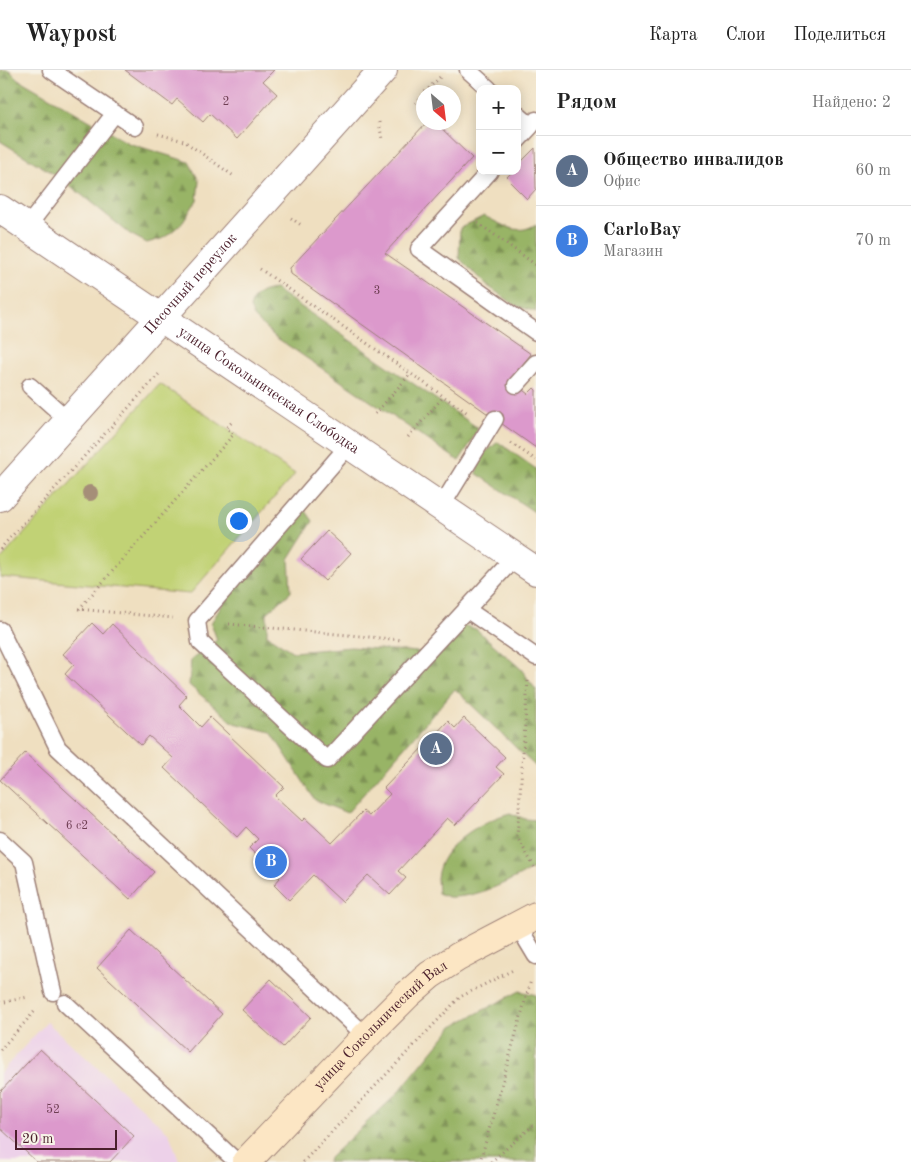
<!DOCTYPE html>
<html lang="ru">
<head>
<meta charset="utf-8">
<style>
  :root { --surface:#fff; --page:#f2f2f2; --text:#222; --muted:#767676; --line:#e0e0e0; --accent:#1f6fb2 }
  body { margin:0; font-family:"Old Standard TT",serif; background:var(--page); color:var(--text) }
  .controls { position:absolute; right:15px; top:15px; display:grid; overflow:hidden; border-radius:10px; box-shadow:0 2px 12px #0003 }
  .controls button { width:45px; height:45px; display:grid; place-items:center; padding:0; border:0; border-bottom:1px solid var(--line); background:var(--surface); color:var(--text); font:25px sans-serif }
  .compass { position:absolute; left:416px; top:15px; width:45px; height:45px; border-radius:50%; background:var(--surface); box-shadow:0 2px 12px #0003; rotate:152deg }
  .scale { position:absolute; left:15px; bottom:12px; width:102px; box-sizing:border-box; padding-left:5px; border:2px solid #4a1f2b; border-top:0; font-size:14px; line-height:18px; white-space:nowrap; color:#4a1f2b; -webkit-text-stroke:4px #f7f3e8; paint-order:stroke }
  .you { position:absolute; left:238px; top:450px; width:18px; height:18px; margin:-12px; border:4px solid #fff; border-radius:50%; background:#1a73e8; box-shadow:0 0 0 8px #1a73e833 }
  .badge { display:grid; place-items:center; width:32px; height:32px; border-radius:50%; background:var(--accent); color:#fff; font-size:16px; font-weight:700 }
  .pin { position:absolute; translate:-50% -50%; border:2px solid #fff; box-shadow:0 1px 5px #0006 }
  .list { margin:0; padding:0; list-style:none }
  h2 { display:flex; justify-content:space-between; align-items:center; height:65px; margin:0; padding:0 20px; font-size:21px }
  h2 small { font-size:16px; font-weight:400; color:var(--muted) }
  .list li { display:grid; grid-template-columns:32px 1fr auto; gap:15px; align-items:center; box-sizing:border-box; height:70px; padding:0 20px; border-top:1px solid var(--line) }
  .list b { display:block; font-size:19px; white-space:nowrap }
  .list p { margin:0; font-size:16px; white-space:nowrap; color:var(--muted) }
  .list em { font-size:16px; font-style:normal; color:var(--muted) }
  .map { position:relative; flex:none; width:536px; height:1092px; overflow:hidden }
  header { display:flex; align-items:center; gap:30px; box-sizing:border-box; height:70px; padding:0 25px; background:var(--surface); border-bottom:1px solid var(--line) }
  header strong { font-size:24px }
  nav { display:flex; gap:28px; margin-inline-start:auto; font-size:18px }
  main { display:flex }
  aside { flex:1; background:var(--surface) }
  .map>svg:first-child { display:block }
</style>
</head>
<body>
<header>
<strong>Waypost</strong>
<nav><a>Карта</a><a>Слои</a><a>Поделиться</a></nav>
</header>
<main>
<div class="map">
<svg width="536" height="1092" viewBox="0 0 536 1092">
  <defs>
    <pattern id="forest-firs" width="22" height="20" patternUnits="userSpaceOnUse" patternTransform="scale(1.25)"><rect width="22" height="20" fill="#98b466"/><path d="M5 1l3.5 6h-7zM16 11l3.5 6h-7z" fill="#7e9254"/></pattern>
  </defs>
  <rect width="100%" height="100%" fill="#f7f3e8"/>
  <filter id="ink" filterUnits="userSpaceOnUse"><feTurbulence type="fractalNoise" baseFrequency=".02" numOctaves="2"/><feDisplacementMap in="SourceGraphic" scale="10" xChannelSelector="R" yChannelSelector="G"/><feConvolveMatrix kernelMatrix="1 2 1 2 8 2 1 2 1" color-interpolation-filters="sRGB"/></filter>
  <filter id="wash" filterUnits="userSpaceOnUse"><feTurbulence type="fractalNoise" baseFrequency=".0096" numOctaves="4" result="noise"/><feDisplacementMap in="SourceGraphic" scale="20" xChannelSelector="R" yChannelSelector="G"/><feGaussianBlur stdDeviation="1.12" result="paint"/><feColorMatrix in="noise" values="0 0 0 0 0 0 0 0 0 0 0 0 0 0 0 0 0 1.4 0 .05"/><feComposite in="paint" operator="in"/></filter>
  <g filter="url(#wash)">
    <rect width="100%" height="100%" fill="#efdfc0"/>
    <path fill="#edd1e9" d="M 47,952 L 169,1063 L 179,1090 L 177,1092 L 0,1092 L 0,1003 Z"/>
    <path fill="#c1d274" stroke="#867850" d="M 160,314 L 295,404 L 190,524 L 0,507 L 0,490 Z"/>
    <path fill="url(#forest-firs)" stroke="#716a48" d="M 0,0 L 9,0 L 18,9 L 128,73 L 189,92 L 199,111 L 197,130 L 181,154 L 164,168 L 147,173 L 130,164 L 62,109 L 0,71 Z
      M 484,146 C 502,154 517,167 536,154 L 536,242 L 515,235 L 485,214 L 459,188 L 460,158 Z
      M 275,219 L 478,358 L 470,374 L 459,391 L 274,266 L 254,247 L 250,238 C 254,223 261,221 275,219 Z
      M 498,372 L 536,399 L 536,443 L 476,403 L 483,384 Z
      M 303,437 L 313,451 L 289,489 L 291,522 L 267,543 L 267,565 L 293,582 L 351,577 L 432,583 L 462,555 L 476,559 L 521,599 L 536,620 L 536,697 L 455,619 L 347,743 L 315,730 L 271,662 L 234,653 L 189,615 L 191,590 L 217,570 L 211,553 L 238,509 Z
      M 510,743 L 525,749 L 536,750 L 536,797 C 511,810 483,826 453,827 C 448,828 443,825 438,823 C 438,818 437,813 437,808 C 440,775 481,751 510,743 Z
      M 520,921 L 536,925 L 536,1092 L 328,1092 L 329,1088 L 396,1025 L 453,956 Z"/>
    <g id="blocks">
      <path fill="#dc99cc" d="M 125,0 L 274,0 L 263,11 L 277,24 L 237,69 L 210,44 L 203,52 L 177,29 L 172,35 Z
        M 427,52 L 435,52 L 472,88 L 385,183 L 531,284 L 510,310 L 528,324 L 534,318 L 536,320 L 536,378 L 291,204 L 290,198 Z
        M 535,78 L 536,119 L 527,129 L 506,108 L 513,101 L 517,101 L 517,96 Z
        M 327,461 L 351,483 L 325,511 L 301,489 Z
        M 92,553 L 103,564 L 112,554 L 187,626 L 179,635 L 201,657 L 210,647 L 284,717 L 275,726 L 302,751 L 305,748 L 332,773 L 363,741 L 369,746 L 390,724 L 384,718 L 448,651 L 455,658 L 464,648 L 505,687 L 496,697 L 504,704 L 455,755 L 447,748 L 398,801 L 406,808 L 390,825 L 368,805 L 342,832 L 313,805 L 289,830 L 274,815 L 280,808 L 249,778 L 258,769 L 246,757 L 237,767 L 164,698 L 173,688 L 149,666 L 141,675 L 65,604 L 74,594 L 63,584 Z
        M 25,683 L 154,802 L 130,829 L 0,710 Z
        M 131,860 L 222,944 L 188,982 L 97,898 Z
        M 271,909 L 311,947 L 283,977 L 242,940 Z
        M 40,979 L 134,1066 L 110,1092 L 37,1092 L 0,1058 L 0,1022 Z"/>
    </g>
  </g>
  <g filter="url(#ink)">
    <use href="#blocks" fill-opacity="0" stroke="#9c7f76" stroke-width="1"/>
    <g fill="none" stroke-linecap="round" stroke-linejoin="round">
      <defs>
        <path id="service" d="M 51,0 L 135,57
          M 468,0 L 489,19
          M 517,44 L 531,56 L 536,50
          M 517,71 L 531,56
          M 490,101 L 419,179 L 536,262
          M 27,157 L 115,43
          M 516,315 L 536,293
          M 30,316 L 68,350
          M 349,375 L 197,551 L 200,572 L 327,690 L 515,487
          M 441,437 L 495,349
          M 466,539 L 536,587
          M 0,560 L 58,678 L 366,966
          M 0,770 L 24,792 L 53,922
          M 518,856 L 536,886
          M 65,933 L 237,1092"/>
        <g id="minor">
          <path id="s1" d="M 0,139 L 536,501"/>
          <path id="s2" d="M 0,427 L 383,0"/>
        </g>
        <g id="secondary">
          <path id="s3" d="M 246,1092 L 366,966 L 407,925 L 430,905 L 458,887 L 536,846"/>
        </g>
      </defs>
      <use href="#service" stroke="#9c7f76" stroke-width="19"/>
      <use href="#minor" stroke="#9c7f76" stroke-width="30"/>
      <use href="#secondary" stroke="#9c7f76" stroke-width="30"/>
      <path stroke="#9c7f76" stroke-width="3" stroke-dasharray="1 4" stroke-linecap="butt" d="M 425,22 L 442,5
        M 415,33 L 423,25
        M 379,52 L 382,69
        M 158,64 L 184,71 L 235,107
        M 291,148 L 301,155
        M 478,153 L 536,195
        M 260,199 L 469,344
        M 375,344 L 411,303
        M 408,367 L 444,326
        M 511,373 L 536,390
        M 0,479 L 160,303
        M 78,539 L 173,548
        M 79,539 L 234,364 L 226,358 L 233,351
        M 229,554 L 402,570
        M 528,611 L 517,767 L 536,800
        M 0,933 L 28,927
        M 0,980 L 36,940
        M 303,1092 L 460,927 L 513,900
        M 480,1092 L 531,910
        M 491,1092 L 536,1053"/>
      <use href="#service" stroke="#fff" stroke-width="16"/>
      <use href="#minor" stroke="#fff" stroke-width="28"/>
      <use href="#secondary" stroke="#fce6c4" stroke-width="28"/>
    </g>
    <circle fill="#a58e78" cx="90" cy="423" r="8"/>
  </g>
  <g text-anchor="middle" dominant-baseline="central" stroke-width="4" stroke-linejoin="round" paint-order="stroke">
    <g font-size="12" fill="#6e3e53">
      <text x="226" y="32">2</text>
      <text x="377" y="221">3</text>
      <text x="77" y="756">6 с2</text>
      <text x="53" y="1040">52</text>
    </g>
    <g font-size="15" fill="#4a1f2b" stroke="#f7f3e8">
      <text stroke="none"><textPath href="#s2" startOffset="286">Песочный переулок</textPath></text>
      <text stroke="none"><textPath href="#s1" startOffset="324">улица Сокольническая Слободка</textPath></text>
      <text stroke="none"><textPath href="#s3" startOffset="192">улица Сокольнический Вал</textPath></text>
    </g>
  </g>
</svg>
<div class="controls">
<button>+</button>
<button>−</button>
</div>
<svg class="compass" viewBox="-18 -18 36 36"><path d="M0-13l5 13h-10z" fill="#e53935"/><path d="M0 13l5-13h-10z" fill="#767676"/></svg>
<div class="scale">20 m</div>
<div class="you"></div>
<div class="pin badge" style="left:436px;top:679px;background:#5c6f8a">A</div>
<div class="pin badge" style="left:271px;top:792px;background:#3f7fe0">B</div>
</div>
<aside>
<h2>Рядом<small>Найдено: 2</small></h2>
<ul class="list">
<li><span class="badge" style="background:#5c6f8a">A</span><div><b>Общество инвалидов</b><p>Офис</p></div><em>60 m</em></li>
<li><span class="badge" style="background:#3f7fe0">B</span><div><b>CarloBay</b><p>Магазин</p></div><em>70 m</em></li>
</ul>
</aside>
</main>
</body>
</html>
